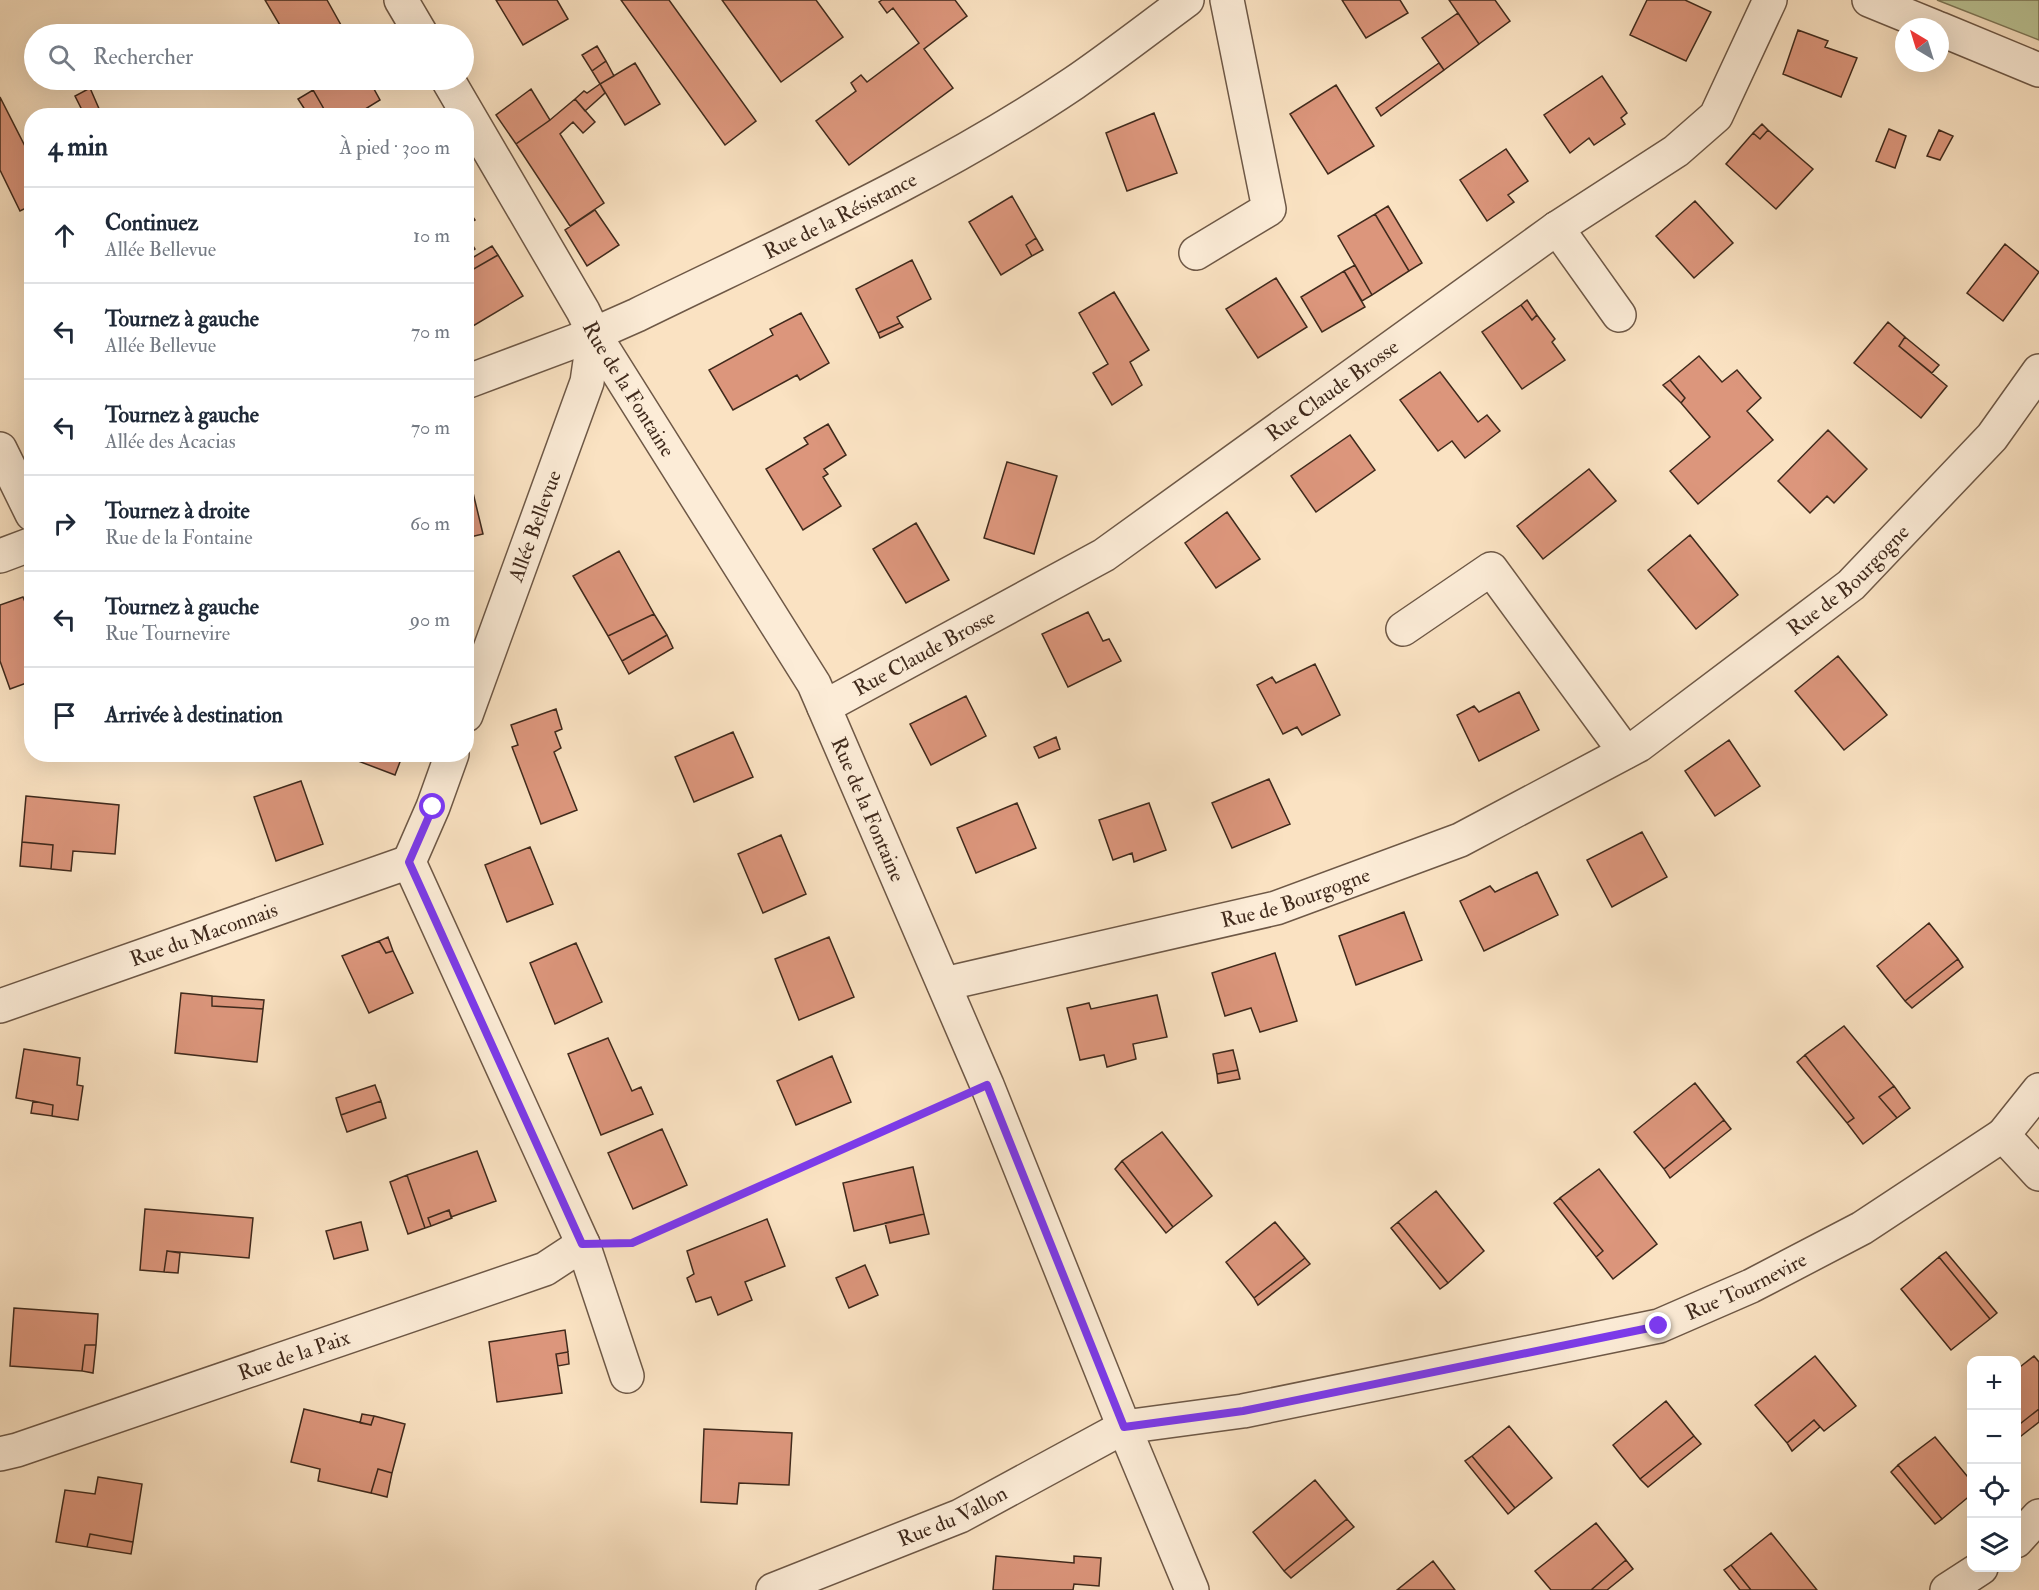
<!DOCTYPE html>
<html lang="fr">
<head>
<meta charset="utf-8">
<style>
  :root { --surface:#fff; --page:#f2f2f3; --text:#1f2937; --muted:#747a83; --line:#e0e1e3 }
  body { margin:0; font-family:"IM FELL Double Pica",serif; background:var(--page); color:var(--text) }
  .controls { position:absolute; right:18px; bottom:18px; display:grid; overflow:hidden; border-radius:12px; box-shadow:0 6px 24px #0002 }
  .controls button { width:54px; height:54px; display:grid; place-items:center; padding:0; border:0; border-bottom:2px solid var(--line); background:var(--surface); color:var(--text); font:30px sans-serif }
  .compass { position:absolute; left:1895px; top:18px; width:54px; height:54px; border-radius:50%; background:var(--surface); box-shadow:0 6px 24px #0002; rotate:322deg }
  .stop { position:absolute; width:18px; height:18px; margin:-14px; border:4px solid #7c3aed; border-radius:50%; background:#fff }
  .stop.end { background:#7c3aed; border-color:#fff; box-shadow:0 2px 6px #0008 }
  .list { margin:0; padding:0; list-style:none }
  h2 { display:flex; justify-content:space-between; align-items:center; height:78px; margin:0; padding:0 24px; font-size:26px }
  h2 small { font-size:20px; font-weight:400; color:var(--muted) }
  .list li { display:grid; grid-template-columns:39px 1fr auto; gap:18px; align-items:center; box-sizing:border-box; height:96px; padding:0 24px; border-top:2px solid var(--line) }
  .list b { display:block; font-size:22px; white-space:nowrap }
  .list p { margin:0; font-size:20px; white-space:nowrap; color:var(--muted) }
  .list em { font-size:20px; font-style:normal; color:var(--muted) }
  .icon { flex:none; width:33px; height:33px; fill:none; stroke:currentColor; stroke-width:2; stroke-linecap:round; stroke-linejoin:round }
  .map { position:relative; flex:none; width:2039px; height:1590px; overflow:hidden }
  .search { position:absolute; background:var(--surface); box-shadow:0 6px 24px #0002; left:24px; top:24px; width:450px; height:66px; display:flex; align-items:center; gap:15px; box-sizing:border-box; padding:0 21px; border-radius:33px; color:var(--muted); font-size:22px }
  .panel { position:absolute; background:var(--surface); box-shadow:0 6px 24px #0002; left:24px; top:108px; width:450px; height:654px; border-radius:24px }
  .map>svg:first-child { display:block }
</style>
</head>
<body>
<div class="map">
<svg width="2039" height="1590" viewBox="0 0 2039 1590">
  <rect width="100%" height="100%" fill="#fae2c2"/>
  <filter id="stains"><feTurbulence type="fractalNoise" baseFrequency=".00333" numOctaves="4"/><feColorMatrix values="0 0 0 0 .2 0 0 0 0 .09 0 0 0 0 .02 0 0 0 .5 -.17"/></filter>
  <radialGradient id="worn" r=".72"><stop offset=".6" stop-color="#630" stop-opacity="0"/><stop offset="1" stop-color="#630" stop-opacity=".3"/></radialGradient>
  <path fill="#bbc495" stroke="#7e7758" stroke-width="1.5" d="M 1937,0 L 2039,0 L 2039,40 Z"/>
  <path fill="#dc967c" stroke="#402a1c" stroke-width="1.5" d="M 265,0 L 327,0 L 346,34 L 285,34 Z
    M 496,0 L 557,0 L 568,19 L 523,45 Z
    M 621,0 L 669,0 L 756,121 L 725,145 Z
    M 722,0 L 816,0 L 843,37 L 781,82 Z
    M 882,0 L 955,0 L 967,16 L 924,49 L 953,88 L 849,165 L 816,121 L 856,91 L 851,83 L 861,75 L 867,82 L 919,43 L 893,8 L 887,13 L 879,2 Z
    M 1342,0 L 1400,0 L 1408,13 L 1366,38 Z
    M 1449,0 L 1495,0 L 1510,21 L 1479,44 Z
    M 1647,0 L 1685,0 L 1711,12 L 1686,61 L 1630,35 Z
    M 1458,13 L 1479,44 L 1444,70 L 1422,38 Z
    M 1798,30 L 1828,41 L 1825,47 L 1857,58 L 1841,97 L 1783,74 Z
    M 597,46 L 606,61 L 592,71 L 582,55 Z
    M 606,61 L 614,76 L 600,84 L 592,71 Z
    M 635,63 L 660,104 L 625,125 L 600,84 Z
    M 1439,63 L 1444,70 L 1381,116 L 1376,108 Z
    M 1602,76 L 1627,113 L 1621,118 L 1625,124 L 1594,145 L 1589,138 L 1570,153 L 1544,115 Z
    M 326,80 L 369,80 L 380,100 L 354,116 L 328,116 L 312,88 Z
    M 600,84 L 605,93 L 585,111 L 575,99 L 584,91 L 587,93 Z
    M 1336,85 L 1374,146 L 1328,174 L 1290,114 Z
    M 90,88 L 100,111 L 93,116 L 85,116 L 75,96 Z
    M 531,89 L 550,120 L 516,144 L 496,115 Z
    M 313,90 L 328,116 L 309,116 L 298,99 Z
    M 0,97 L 32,160 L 32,205 L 20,211 L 0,170 Z
    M 575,99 L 595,122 L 583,133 L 573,122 L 560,134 L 604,203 L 570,226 L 516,144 L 550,120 Z
    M 1154,113 L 1177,173 L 1127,191 L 1106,133 Z
    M 1762,124 L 1768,130 L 1760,139 L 1753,133 Z
    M 1889,129 L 1906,136 L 1895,168 L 1876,161 Z
    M 1768,130 L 1813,169 L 1776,209 L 1726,164 L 1753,133 L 1760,139 Z
    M 1939,130 L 1953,136 L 1940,160 L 1927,156 Z
    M 1506,149 L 1528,181 L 1508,195 L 1514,202 L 1487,221 L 1460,180 Z
    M 1012,196 L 1036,238 L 1026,245 L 1032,256 L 1001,275 L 969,222 Z
    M 1695,201 L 1733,243 L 1694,278 L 1656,236 Z
    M 1388,206 L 1422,263 L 1409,271 L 1375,214 Z
    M 466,207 L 475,220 L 466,225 Z
    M 595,210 L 619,245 L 587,266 L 565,230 Z
    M 1375,214 L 1409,271 L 1372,295 L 1338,236 Z
    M 466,235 L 475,249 L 466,255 Z
    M 1036,238 L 1043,250 L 1032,256 L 1026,245 Z
    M 2005,244 L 2039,272 L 2003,321 L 1967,293 Z
    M 492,246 L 498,255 L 472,270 L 467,261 Z
    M 498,255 L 523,296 L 473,326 L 466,316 L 466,261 L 472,270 Z
    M 912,260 L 931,299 L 897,317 L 900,323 L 878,333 L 856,289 Z
    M 1355,265 L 1372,295 L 1362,301 L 1344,271 Z
    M 1344,271 L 1365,307 L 1322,332 L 1301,297 Z
    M 1276,278 L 1307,327 L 1258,358 L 1226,309 Z
    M 1114,292 L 1149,350 L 1130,362 L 1142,385 L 1112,405 L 1093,373 L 1108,364 L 1079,313 Z
    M 1527,300 L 1537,315 L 1532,320 L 1521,305 Z
    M 1521,305 L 1532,320 L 1537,315 L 1555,339 L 1552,342 L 1565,360 L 1522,389 L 1482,332 Z
    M 801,313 L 829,363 L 800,380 L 797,375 L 733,410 L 709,370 L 773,335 L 770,329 Z
    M 1888,322 L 1905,337 L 1899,346 L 1947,386 L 1921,418 L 1854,363 Z
    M 900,323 L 903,327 L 880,338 L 878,333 Z
    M 1905,337 L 1939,365 L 1932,373 L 1899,346 Z
    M 1699,356 L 1722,382 L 1737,370 L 1761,398 L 1747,411 L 1773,440 L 1698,504 L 1670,471 L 1710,437 L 1681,403 L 1685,398 L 1670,380 Z
    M 1440,372 L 1478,422 L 1487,415 L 1500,431 L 1465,458 L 1452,441 L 1438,451 L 1400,400 Z
    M 1670,380 L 1685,398 L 1681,403 L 1663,385 Z
    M 828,424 L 846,455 L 824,469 L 828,474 L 823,477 L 841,506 L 803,530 L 766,469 L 808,444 L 804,438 Z
    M 1828,430 L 1867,469 L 1834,503 L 1827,496 L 1810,513 L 1778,481 Z
    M 1350,435 L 1375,470 L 1316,512 L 1291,476 Z
    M 1007,462 L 1057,476 L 1034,554 L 984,538 Z
    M 1589,469 L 1616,501 L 1543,559 L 1517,526 Z
    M 466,472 L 468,472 L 483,534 L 466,538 Z
    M 1227,512 L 1260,559 L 1216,588 L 1185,543 Z
    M 916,523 L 949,580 L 906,603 L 873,549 Z
    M 1690,535 L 1738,595 L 1696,629 L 1648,570 Z
    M 619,551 L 654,614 L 608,636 L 573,576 Z
    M 23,597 L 32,619 L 32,681 L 10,689 L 0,661 L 0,605 Z
    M 1088,612 L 1103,641 L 1109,639 L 1121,661 L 1068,687 L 1042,634 Z
    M 654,614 L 667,635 L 622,661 L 608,636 Z
    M 667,635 L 673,648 L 629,674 L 622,661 Z
    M 1838,656 L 1887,715 L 1844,750 L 1795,691 Z
    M 1315,664 L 1340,715 L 1302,735 L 1297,727 L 1283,734 L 1257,685 L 1272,677 L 1276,683 Z
    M 1519,692 L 1539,730 L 1479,761 L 1457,715 L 1474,706 L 1479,712 Z
    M 966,696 L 986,736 L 931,765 L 910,724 Z
    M 556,709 L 562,729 L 555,732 L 561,748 L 554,752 L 577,810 L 541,824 L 512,747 L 518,745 L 511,725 Z
    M 733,732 L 753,777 L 694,802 L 675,757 Z
    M 1056,737 L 1060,749 L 1039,758 L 1034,747 Z
    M 1729,740 L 1760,786 L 1715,816 L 1685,771 Z
    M 346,754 L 403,754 L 395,775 L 345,756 Z
    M 1269,779 L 1290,824 L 1232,848 L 1212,803 Z
    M 301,781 L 323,844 L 276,861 L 254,797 Z
    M 26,796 L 119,805 L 115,854 L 73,851 L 71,871 L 51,869 L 53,845 L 22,842 Z
    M 1017,803 L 1036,848 L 976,873 L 957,828 Z
    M 1149,803 L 1166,850 L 1134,862 L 1132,853 L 1113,860 L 1099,820 Z
    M 1642,832 L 1667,877 L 1612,907 L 1587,860 Z
    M 781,835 L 806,894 L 763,913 L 738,854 Z
    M 22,842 L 53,845 L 51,869 L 20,866 Z
    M 530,847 L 553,904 L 507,922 L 485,865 Z
    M 1537,872 L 1558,915 L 1484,951 L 1460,901 L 1490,886 L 1495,892 Z
    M 1404,912 L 1422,960 L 1356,985 L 1339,936 Z
    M 1929,923 L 1958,959 L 1905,1001 L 1877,966 Z
    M 388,937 L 393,951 L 386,953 L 379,941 Z
    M 829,937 L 854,997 L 799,1020 L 775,959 Z
    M 379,941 L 386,953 L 393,951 L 413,993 L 369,1013 L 342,956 Z
    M 576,943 L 602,1002 L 555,1024 L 530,963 Z
    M 1275,953 L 1297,1021 L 1260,1032 L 1251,1008 L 1225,1016 L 1212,973 Z
    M 1958,959 L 1963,967 L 1912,1008 L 1905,1001 Z
    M 181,993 L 212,996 L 212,1006 L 263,1009 L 257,1062 L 175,1053 Z
    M 1157,995 L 1167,1037 L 1133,1044 L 1136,1059 L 1107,1067 L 1104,1055 L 1080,1060 L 1067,1008 L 1089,1003 L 1091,1009 Z
    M 212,996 L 264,1000 L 263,1009 L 212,1006 Z
    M 1844,1026 L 1894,1086 L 1879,1097 L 1897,1118 L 1863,1144 L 1847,1123 L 1854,1118 L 1805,1055 Z
    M 608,1038 L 632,1091 L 641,1087 L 653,1114 L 601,1135 L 568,1054 Z
    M 24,1049 L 80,1058 L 77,1085 L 83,1086 L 78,1120 L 52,1116 L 53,1105 L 16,1098 Z
    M 1233,1050 L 1238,1070 L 1217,1074 L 1213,1054 Z
    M 1805,1055 L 1854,1118 L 1847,1123 L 1797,1062 Z
    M 832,1056 L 851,1102 L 796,1125 L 777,1081 Z
    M 1238,1070 L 1240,1079 L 1218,1083 L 1217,1074 Z
    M 1695,1083 L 1724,1120 L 1664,1169 L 1634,1132 Z
    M 375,1085 L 381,1101 L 341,1115 L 336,1098 Z
    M 1894,1086 L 1910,1108 L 1897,1118 L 1879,1097 Z
    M 33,1101 L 53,1105 L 52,1116 L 31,1113 Z
    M 381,1101 L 386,1118 L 347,1132 L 341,1115 Z
    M 1724,1120 L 1731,1129 L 1670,1178 L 1664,1169 Z
    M 662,1129 L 687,1185 L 633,1209 L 608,1153 Z
    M 1162,1132 L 1212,1196 L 1173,1227 L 1122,1161 Z
    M 477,1151 L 496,1201 L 451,1217 L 449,1210 L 428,1218 L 431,1226 L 425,1228 L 407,1175 Z
    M 1122,1161 L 1173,1227 L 1166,1233 L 1115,1169 Z
    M 913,1167 L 924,1214 L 854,1231 L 843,1183 Z
    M 1599,1169 L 1657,1244 L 1613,1279 L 1596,1257 L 1603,1251 L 1560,1198 Z
    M 407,1175 L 425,1228 L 408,1234 L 390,1182 Z
    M 1436,1191 L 1484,1251 L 1448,1283 L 1398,1222 Z
    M 1560,1198 L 1603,1251 L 1596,1257 L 1554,1203 Z
    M 145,1209 L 253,1218 L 249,1258 L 167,1251 L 164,1272 L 140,1270 Z
    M 449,1210 L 452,1218 L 431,1226 L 428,1218 Z
    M 924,1214 L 929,1234 L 890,1243 L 885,1223 Z
    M 767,1219 L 785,1266 L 745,1282 L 752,1300 L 718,1315 L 711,1297 L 696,1302 L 687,1278 L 694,1274 L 687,1251 Z
    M 361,1222 L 368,1250 L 334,1259 L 326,1231 Z
    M 1275,1222 L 1305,1258 L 1254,1298 L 1226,1262 Z
    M 1398,1222 L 1448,1283 L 1440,1289 L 1391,1228 Z
    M 167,1251 L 180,1253 L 178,1273 L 164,1272 Z
    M 1946,1252 L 1997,1313 L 1990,1319 L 1939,1257 Z
    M 1939,1257 L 1990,1319 L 1951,1350 L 1901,1289 Z
    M 1305,1258 L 1310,1264 L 1258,1305 L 1254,1298 Z
    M 865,1265 L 878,1295 L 849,1308 L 836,1278 Z
    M 14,1308 L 98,1314 L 96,1345 L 85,1345 L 82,1371 L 10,1366 Z
    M 565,1330 L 568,1352 L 556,1354 L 562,1393 L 497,1402 L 489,1342 Z
    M 85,1345 L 96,1345 L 93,1373 L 82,1371 Z
    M 568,1352 L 569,1364 L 558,1366 L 556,1354 Z
    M 1815,1356 L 1856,1406 L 1824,1431 L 1814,1420 L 1787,1443 L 1755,1405 Z
    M 2034,1356 L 2039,1362 L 2039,1409 L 2016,1427 L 2016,1370 Z
    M 1666,1401 L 1694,1436 L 1640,1479 L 1613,1445 Z
    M 304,1409 L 371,1425 L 374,1416 L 405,1424 L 392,1473 L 378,1469 L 371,1493 L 318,1481 L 320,1469 L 291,1462 Z
    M 2039,1409 L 2039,1422 L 2016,1440 L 2016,1427 Z
    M 362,1414 L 374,1416 L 371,1425 L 360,1423 Z
    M 1814,1420 L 1820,1427 L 1792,1451 L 1787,1443 Z
    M 1509,1426 L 1552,1478 L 1515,1508 L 1472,1456 Z
    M 704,1429 L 792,1433 L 789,1485 L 739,1483 L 737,1504 L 701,1502 Z
    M 1694,1436 L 1701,1444 L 1648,1487 L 1640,1479 Z
    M 1935,1437 L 1972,1482 L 1972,1494 L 1942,1519 L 1898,1465 Z
    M 1472,1456 L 1515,1508 L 1508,1514 L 1465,1461 Z
    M 1898,1465 L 1942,1519 L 1935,1524 L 1891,1472 Z
    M 378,1469 L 392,1473 L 387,1497 L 371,1493 Z
    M 98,1477 L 142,1484 L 133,1542 L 90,1534 L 87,1547 L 56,1542 L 65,1490 L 95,1494 Z
    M 1315,1480 L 1347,1519 L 1284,1571 L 1253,1532 Z
    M 1347,1519 L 1354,1527 L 1291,1578 L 1284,1571 Z
    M 1596,1523 L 1626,1560 L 1591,1590 L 1551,1590 L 1535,1571 Z
    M 1771,1533 L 1817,1590 L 1751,1590 L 1731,1565 Z
    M 90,1534 L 133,1542 L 131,1554 L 87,1547 Z
    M 996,1556 L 1074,1563 L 1074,1556 L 1101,1558 L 1099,1586 L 1074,1584 L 1073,1590 L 993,1590 Z
    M 1626,1560 L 1633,1569 L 1607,1590 L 1591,1590 Z
    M 1433,1561 L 1455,1590 L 1397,1590 Z
    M 1731,1565 L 1751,1590 L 1740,1590 L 1724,1570 Z"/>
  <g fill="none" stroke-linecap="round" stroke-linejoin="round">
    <defs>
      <g id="minor">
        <path d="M 401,0 L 421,34"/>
        <path d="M 1869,0 L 1935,27"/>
        <path d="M 1940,29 L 2039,70"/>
        <path id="s1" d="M 448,80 L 583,311 L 594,334 L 814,684 L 987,1085 L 1124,1427 L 1192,1590"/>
        <path d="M 1557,228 L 1619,315"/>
        <path d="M 1196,253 L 1269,209 L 1227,0"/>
        <path id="s2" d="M 466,382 L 594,334 L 637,315 C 784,243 938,175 1074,83 C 1112,57 1149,28 1187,0"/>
        <path d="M 0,449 L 32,514"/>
        <path d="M 0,556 L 32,544"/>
        <path d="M 1403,629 L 1491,569 L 1625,752"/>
        <path id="s3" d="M 824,707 L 1104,555 L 1557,228 L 1676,151 L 1716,116 L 1770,0"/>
        <path id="s4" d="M 466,715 L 587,382 L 594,334"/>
        <path d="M 452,754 L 433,807 L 409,862 L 583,1244 L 627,1376"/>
        <path id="s5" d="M 944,984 L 1276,908 L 1460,840 L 1639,745 L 1851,585 L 1992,437 L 2039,371"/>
        <path id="s6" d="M 0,1006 L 409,862"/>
        <path d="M 2003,1135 L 2039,1090"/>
        <path id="s7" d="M 0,1454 L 17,1450 L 545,1269 L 583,1244"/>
        <path d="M 2016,1541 L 2039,1516"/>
        <path id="s8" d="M 773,1590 L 960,1516 L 1124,1427 L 1243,1411 L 1659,1326 L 1751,1286 L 1862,1228 L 2003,1135 L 2039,1174"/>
        <path d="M 1947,1590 L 1981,1568"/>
      </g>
    </defs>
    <use href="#minor" stroke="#6e5846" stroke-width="36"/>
    <path stroke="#402a1c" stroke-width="4" stroke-dasharray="1.5 3" stroke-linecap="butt" d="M 622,1243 L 632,1243 L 953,1100"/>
    <use href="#minor" stroke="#fcecd7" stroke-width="33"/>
  </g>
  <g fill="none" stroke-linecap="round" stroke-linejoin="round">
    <path stroke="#7c3aed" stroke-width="8" d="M 433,807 L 409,862 L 582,1244 L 632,1243 L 987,1085 L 1124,1427 L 1243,1411 L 1659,1326"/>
  </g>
  <g text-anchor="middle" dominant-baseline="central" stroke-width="4.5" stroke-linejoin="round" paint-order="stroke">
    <g font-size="21" fill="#402a1c" stroke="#fcecd7">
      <text stroke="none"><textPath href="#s2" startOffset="410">Rue de la Résistance</textPath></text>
      <text stroke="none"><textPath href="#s1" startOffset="358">Rue de la Fontaine</textPath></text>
      <text stroke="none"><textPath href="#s3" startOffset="600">Rue Claude Brosse</textPath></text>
      <text stroke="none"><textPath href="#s4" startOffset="201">Allée Bellevue</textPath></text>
      <text stroke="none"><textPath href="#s5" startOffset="1006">Rue de Bourgogne</textPath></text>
      <text stroke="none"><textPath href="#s3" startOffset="114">Rue Claude Brosse</textPath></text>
      <text stroke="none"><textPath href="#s1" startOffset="843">Rue de la Fontaine</textPath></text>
      <text stroke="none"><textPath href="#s5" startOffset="362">Rue de Bourgogne</textPath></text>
      <text stroke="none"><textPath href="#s6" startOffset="216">Rue du Maconnais</textPath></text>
      <text stroke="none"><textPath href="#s8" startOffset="1028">Rue Tournevire</textPath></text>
      <text stroke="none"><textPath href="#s7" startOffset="310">Rue de la Paix</textPath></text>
      <text stroke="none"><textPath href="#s8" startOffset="194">Rue du Vallon</textPath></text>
    </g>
  </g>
  <rect width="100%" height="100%" filter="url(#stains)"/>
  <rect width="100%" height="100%" fill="url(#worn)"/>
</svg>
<div class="controls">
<button>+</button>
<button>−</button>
<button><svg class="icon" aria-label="locate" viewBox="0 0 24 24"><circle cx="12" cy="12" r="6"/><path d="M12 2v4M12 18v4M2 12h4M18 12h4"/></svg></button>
<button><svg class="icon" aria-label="layers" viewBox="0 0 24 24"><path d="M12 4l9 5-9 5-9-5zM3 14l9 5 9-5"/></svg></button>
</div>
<svg class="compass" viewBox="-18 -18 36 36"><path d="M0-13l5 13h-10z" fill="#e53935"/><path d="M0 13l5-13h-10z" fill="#747a83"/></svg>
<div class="stop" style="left:433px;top:807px"></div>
<div class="stop end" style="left:1659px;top:1326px"></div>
<div class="search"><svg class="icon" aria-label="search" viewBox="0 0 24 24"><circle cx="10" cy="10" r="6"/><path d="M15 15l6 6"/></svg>Rechercher</div>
<section class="panel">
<h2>4 min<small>À pied · 300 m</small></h2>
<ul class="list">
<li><svg class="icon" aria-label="ahead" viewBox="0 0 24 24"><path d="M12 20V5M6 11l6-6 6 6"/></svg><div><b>Continuez</b><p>Allée Bellevue</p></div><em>10 m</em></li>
<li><svg class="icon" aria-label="left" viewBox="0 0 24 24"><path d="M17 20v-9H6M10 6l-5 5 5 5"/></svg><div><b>Tournez à gauche</b><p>Allée Bellevue</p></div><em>70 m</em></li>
<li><svg class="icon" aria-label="left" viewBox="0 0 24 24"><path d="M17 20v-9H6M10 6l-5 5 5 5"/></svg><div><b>Tournez à gauche</b><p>Allée des Acacias</p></div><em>70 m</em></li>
<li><svg class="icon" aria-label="right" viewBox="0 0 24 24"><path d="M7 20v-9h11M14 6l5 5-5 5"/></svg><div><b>Tournez à droite</b><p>Rue de la Fontaine</p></div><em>60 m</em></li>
<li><svg class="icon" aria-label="left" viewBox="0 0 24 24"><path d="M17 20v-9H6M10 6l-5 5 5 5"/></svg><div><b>Tournez à gauche</b><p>Rue Tournevire</p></div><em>90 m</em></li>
<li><svg class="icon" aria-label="arrive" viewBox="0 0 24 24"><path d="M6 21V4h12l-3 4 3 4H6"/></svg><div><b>Arrivée à destination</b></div></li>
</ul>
</section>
</div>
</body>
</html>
